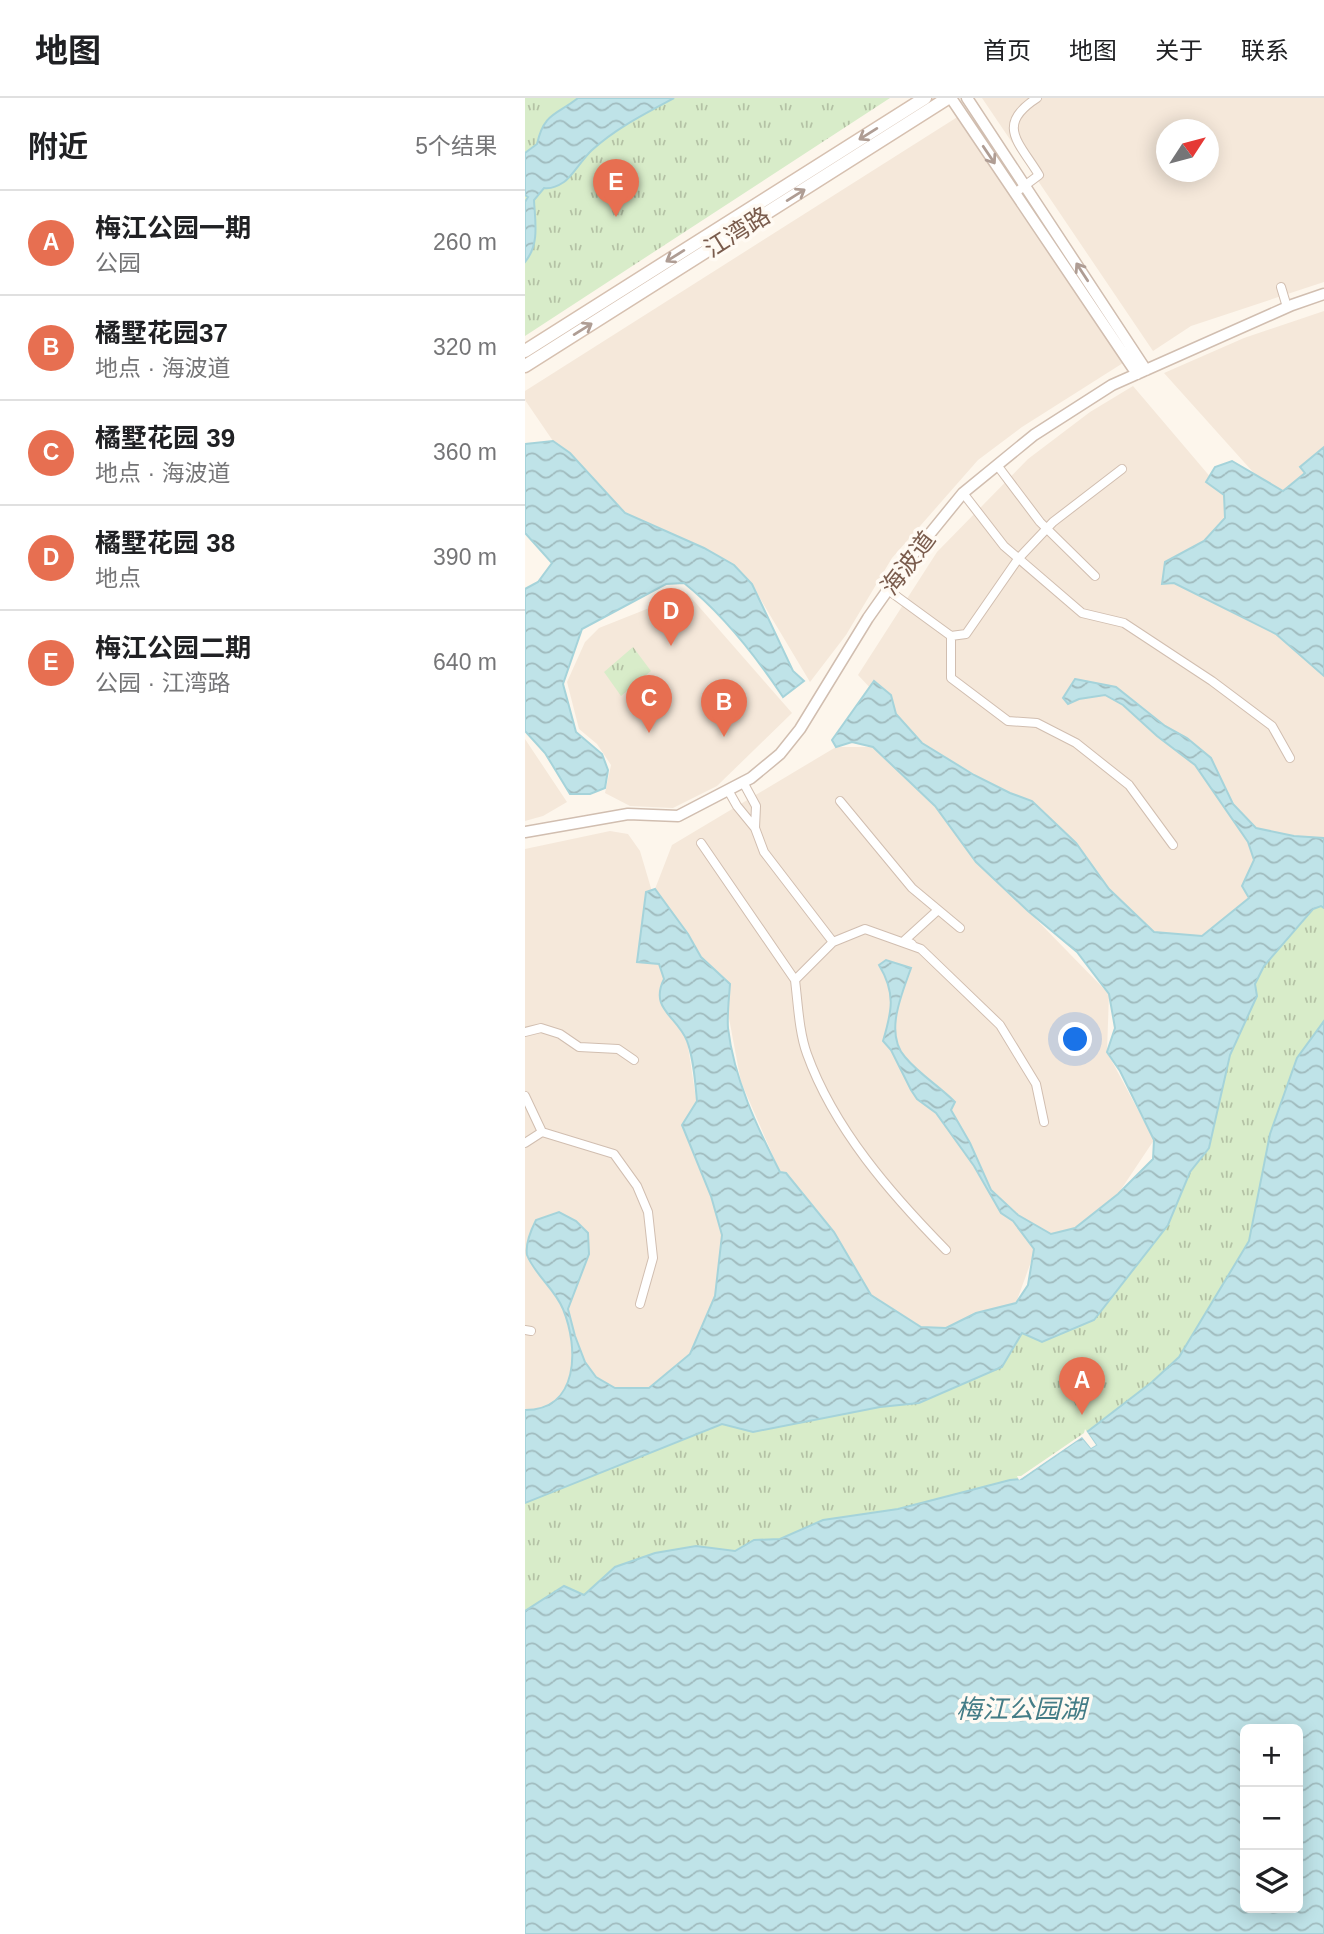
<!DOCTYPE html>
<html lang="zh">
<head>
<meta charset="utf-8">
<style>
  :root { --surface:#fff; --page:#f2f2f2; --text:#202124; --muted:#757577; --line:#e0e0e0; --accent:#e76f51 }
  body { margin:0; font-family:Helvetica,"Noto Sans SC",sans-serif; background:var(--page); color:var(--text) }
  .controls { position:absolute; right:21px; bottom:21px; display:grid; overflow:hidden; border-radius:10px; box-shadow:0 4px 18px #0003 }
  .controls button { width:63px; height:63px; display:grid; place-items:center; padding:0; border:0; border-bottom:2px solid var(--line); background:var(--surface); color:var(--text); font:35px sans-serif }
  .compass { position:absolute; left:631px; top:21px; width:63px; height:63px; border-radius:50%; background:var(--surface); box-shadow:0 4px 18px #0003; rotate:54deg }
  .you { position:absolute; left:551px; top:942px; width:24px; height:24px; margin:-18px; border:5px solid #fff; border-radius:50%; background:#1a73e8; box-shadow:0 0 0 10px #1a73e833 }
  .badge { display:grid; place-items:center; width:46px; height:46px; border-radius:50%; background:var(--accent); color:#fff; font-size:23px; font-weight:700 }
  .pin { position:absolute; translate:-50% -58px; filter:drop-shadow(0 2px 4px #0008) }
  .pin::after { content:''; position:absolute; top:37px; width:24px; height:21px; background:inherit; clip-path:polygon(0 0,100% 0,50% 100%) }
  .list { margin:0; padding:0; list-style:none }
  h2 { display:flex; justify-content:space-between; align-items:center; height:91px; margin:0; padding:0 28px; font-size:30px }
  h2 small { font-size:23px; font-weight:400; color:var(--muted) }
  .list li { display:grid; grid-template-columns:46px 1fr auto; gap:21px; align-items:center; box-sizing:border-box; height:105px; padding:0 28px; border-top:2px solid var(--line) }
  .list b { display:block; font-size:26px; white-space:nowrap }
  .list p { margin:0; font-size:23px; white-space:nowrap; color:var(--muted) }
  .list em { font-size:23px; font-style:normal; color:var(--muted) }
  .icon { flex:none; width:38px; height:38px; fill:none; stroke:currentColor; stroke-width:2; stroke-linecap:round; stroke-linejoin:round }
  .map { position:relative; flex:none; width:799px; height:1836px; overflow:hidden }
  header { display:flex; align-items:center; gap:42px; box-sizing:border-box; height:98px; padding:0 35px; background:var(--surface); border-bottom:2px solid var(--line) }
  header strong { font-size:33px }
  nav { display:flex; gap:38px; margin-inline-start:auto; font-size:24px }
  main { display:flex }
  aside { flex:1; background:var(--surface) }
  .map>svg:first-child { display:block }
</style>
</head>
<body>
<header>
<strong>地图</strong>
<nav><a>首页</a><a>地图</a><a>关于</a><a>联系</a></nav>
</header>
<main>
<aside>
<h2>附近<small>5个结果</small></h2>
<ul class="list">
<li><span class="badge">A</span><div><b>梅江公园一期</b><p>公园</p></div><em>260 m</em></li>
<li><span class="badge">B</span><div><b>橘墅花园37</b><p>地点 · 海波道</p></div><em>320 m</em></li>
<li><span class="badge">C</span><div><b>橘墅花园 39</b><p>地点 · 海波道</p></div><em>360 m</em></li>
<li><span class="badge">D</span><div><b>橘墅花园 38</b><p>地点</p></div><em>390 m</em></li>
<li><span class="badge">E</span><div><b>梅江公园二期</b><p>公园 · 江湾路</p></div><em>640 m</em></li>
</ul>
</aside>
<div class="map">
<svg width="799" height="1836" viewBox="0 0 799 1836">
  <defs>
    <pattern id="park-tufts" width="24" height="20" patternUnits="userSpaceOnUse" patternTransform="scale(1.75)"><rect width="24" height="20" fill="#d8ecc9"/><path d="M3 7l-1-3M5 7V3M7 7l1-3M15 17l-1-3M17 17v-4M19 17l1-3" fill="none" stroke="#b4c2a5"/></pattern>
    <pattern id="water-waves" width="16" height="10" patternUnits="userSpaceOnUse" patternTransform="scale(1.75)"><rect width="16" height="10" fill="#bfe3e8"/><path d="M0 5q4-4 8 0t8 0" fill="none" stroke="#a0bbbe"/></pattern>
  </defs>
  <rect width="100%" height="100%" fill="#fdf6ec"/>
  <path fill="#f5e8da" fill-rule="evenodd" d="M 457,0 L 799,0 L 799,184 L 666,228 L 628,253 ZM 642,32 L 684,32 L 684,74 L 642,74 Z
    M 434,18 L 598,265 L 497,329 L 453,362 L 367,460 L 321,537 L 285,584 L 227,487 L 171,447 L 99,415 L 63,374 L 28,343 L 0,302 L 0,293 Z
    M 799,213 L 799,453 L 639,275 L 719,240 Z
    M 608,288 L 727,428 L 778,542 L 799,568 L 799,767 L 660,867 L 586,828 L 531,726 L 397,645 L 333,577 L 412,454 L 503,361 L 565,314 Z
    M 162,495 L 267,615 L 192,688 L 148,710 L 105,708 L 80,695 L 86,667 L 72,646 L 54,631 L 42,584 L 60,544 L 74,530 Z
    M 0,641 L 42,704 L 18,718 L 0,723 Z
    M 311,649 L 348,649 L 410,708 L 503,813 L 584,896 L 582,954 L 629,1042 L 593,1096 L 550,1130 L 526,1136 L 507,1161 L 491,1205 L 421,1230 L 397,1229 L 346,1197 L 309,1134 L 255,1074 L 216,984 L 203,915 L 205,886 L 176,859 L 130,791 L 147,747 Z
    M 85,733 L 103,736 L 115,753 L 136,824 L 162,942 L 186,1098 L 197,1137 L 190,1198 L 165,1256 L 139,1307 L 0,1329 L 0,751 Z"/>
  <path fill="url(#park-tufts)" fill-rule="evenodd" d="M 0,0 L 365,0 L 0,238 Z
    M 108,549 L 126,573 L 96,598 L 79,574 Z
    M 796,808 L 799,810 L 799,1836 L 0,1836 L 0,1405 L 197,1326 L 228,1334 L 355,1309 L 394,1305 L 477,1269 L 497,1235 L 657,1091 L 665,1074 L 684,1050 L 705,957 L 729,886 L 739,868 L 788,811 ZM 720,1631 L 773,1631 L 773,1810 L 720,1810 Z"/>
  <path fill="url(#water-waves)" stroke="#a5d3da" stroke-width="2" fill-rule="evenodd" d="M 53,0 L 149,0 C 121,15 91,30 67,52 C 58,60 46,80 39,84 C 33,88 26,91 19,90 L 9,102 C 10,123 15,146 0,164 L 0,104 L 3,99 L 0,97 L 0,55 L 12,46 C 19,14 32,17 53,0 Z
    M 28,343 L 45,355 L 100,415 L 179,450 L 209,467 L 227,486 L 268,573 L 279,583 L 258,599 C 230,557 198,516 159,485 L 141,486 L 57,531 L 38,586 L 51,634 L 77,656 L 83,672 L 80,690 L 65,696 L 45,696 L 20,655 L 0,633 L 0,491 L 13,484 L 27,465 L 0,435 L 0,346 Z
    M 799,349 L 799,578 L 751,536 L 649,485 L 637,486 L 640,464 L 679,443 L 700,420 L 699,397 L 681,384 L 690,369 L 707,363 L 758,393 L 780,375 L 775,369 Z
    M 550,581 L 591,589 L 640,628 L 662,640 L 686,660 L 708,706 L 731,730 L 769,738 L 799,740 L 799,810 L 796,808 L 788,811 L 739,868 L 730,886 L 732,898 L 705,957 L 684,1050 L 665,1074 L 643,1127 L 569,1222 L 517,1244 L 497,1235 L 477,1269 L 394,1305 L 355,1309 L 228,1334 L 197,1326 L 0,1405 L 0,1312 C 54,1312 54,1250 38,1211 C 30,1191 10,1177 2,1157 C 0,1146 6,1132 11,1122 L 34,1114 L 51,1123 L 63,1135 L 64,1156 L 43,1211 L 50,1238 L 60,1264 L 71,1279 L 90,1290 L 124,1290 L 165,1256 L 190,1198 L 197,1137 L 186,1098 L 157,1027 L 172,1003 C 170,984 169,961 162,943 C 152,918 124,911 139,881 L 134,866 L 112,864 L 121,794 L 130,791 L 163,836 L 176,859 L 205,886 C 204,901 202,916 203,930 C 209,981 232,1029 255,1074 L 261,1075 L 309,1134 L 346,1197 L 396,1229 L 421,1230 L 451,1215 L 491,1205 L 503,1187 L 509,1151 L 488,1123 L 476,1115 L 449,1068 L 411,1015 L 392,1001 L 386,992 L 366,952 L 358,943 C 367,913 371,895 354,867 L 361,862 L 386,870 C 377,896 359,935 380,959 C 394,976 414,988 430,1004 L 426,1012 L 445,1045 L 466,1092 L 493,1117 L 526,1136 L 550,1130 L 593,1096 L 628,1061 L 629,1042 L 595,973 L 582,954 L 590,930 L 584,896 L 552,854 L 503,813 L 451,764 L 410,708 L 348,649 L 327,644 L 311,649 L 307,642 L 349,583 L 366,597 L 371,616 L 397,645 L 449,677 L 485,695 L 507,703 L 551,745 L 584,791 L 629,834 L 677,838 L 724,800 L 717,788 L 729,762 L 723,744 L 670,667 L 632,638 L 598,607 L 580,597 L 554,601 L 543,606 L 538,600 Z
    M 799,923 L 799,1836 L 0,1836 L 0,1513 L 39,1488 L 59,1497 L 90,1469 L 130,1455 L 171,1448 L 210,1453 L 229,1442 L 255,1441 L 298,1422 L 373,1411 L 485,1382 L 497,1381 L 557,1339 L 566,1350 L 571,1347 L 562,1334 L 627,1284 L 654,1259 L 724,1143 L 745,1036 L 772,960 ZM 720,1631 L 773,1631 L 773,1810 L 720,1810 Z"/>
  <path fill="#fdf6ec" d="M 560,1331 L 571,1347 L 566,1350 L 557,1339 L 494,1382 L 492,1378 L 496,1378 L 559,1335 Z"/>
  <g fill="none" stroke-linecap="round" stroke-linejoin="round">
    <defs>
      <path id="minor" d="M 490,95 L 514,77 C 494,44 470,27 512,0
        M 756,189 L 762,209
        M 472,367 L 515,424 L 570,478
        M 438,395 L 479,448 L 557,515 L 599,525 L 687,583 L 747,628 L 765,660
        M 363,492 L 426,538 L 426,580 L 483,623 L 512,625 L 551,645 L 604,687 L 648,747
        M 426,538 L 441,536 L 493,461 L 528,424 L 597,371
        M 218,684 L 231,708 L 230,730 L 239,754 L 308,844 L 340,831 L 396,851 L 475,927 L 511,986 L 519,1024
        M 203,692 L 212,708 L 230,730
        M 315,703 L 387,790 L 435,830
        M 176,745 L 270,882
        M 308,844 L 270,882 C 273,906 274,934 282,956 C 309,1031 366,1096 421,1152
        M 387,846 L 380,842 L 413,812
        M 0,934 L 16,930 L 35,936 L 54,949 L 93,951 L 109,962
        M 0,998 L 17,1034
        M 0,1045 L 17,1034 L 89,1056 L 112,1088 L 123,1114 L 128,1160 L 115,1206
        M 0,1232 L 6,1233"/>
      <path id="tertiary" d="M 426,0 L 612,276
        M 442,0 L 621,272
        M 0,734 L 103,716 L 153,718 L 226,680 L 255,656 L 275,631 L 343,520 L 386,459 L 438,395 L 509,337 L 587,287 L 767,207 L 799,196"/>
      <path id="secondary" d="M 0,253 L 400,0
        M 0,268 L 423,0"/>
    </defs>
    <use href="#minor" stroke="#d1beb0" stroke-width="10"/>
    <use href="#tertiary" stroke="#d1beb0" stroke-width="13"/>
    <use href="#secondary" stroke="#d6c0b0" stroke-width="15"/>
    <use href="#minor" stroke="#fff" stroke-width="8"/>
    <use href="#tertiary" stroke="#fff" stroke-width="10"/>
    <use href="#secondary" stroke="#fff" stroke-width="12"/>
  </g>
  <defs><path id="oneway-shaft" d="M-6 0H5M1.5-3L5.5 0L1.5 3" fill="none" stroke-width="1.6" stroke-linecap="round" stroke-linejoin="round" transform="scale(1.75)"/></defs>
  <g stroke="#af9d94">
    <use href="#oneway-shaft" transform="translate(343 36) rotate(148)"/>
    <use href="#oneway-shaft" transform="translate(464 57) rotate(56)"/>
    <use href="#oneway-shaft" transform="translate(271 97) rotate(-32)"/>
    <use href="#oneway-shaft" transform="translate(150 158) rotate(148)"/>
    <use href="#oneway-shaft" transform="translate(557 174) rotate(-123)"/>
    <use href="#oneway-shaft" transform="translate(58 231) rotate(-32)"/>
  </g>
  <g text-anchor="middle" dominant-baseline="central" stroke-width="7" stroke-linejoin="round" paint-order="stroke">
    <g font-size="24" fill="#7a5c4d" stroke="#fffaf3">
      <text transform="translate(212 134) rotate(-32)">江湾路</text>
      <text transform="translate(383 465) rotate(-53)">海波道</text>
    </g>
    <g font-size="26" font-style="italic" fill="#437c86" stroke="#fffaf3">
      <text x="496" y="1611">梅江公园湖</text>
    </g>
  </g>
</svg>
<div class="controls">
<button>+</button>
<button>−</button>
<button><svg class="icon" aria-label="layers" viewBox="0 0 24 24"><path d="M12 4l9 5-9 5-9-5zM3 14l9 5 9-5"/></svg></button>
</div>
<svg class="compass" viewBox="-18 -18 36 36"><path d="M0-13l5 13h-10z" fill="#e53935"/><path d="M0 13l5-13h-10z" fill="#757577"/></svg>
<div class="you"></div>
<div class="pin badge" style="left:557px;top:1317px">A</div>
<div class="pin badge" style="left:199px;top:639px">B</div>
<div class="pin badge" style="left:124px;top:635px">C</div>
<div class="pin badge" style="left:146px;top:548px">D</div>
<div class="pin badge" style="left:91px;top:119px">E</div>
</div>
</main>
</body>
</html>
